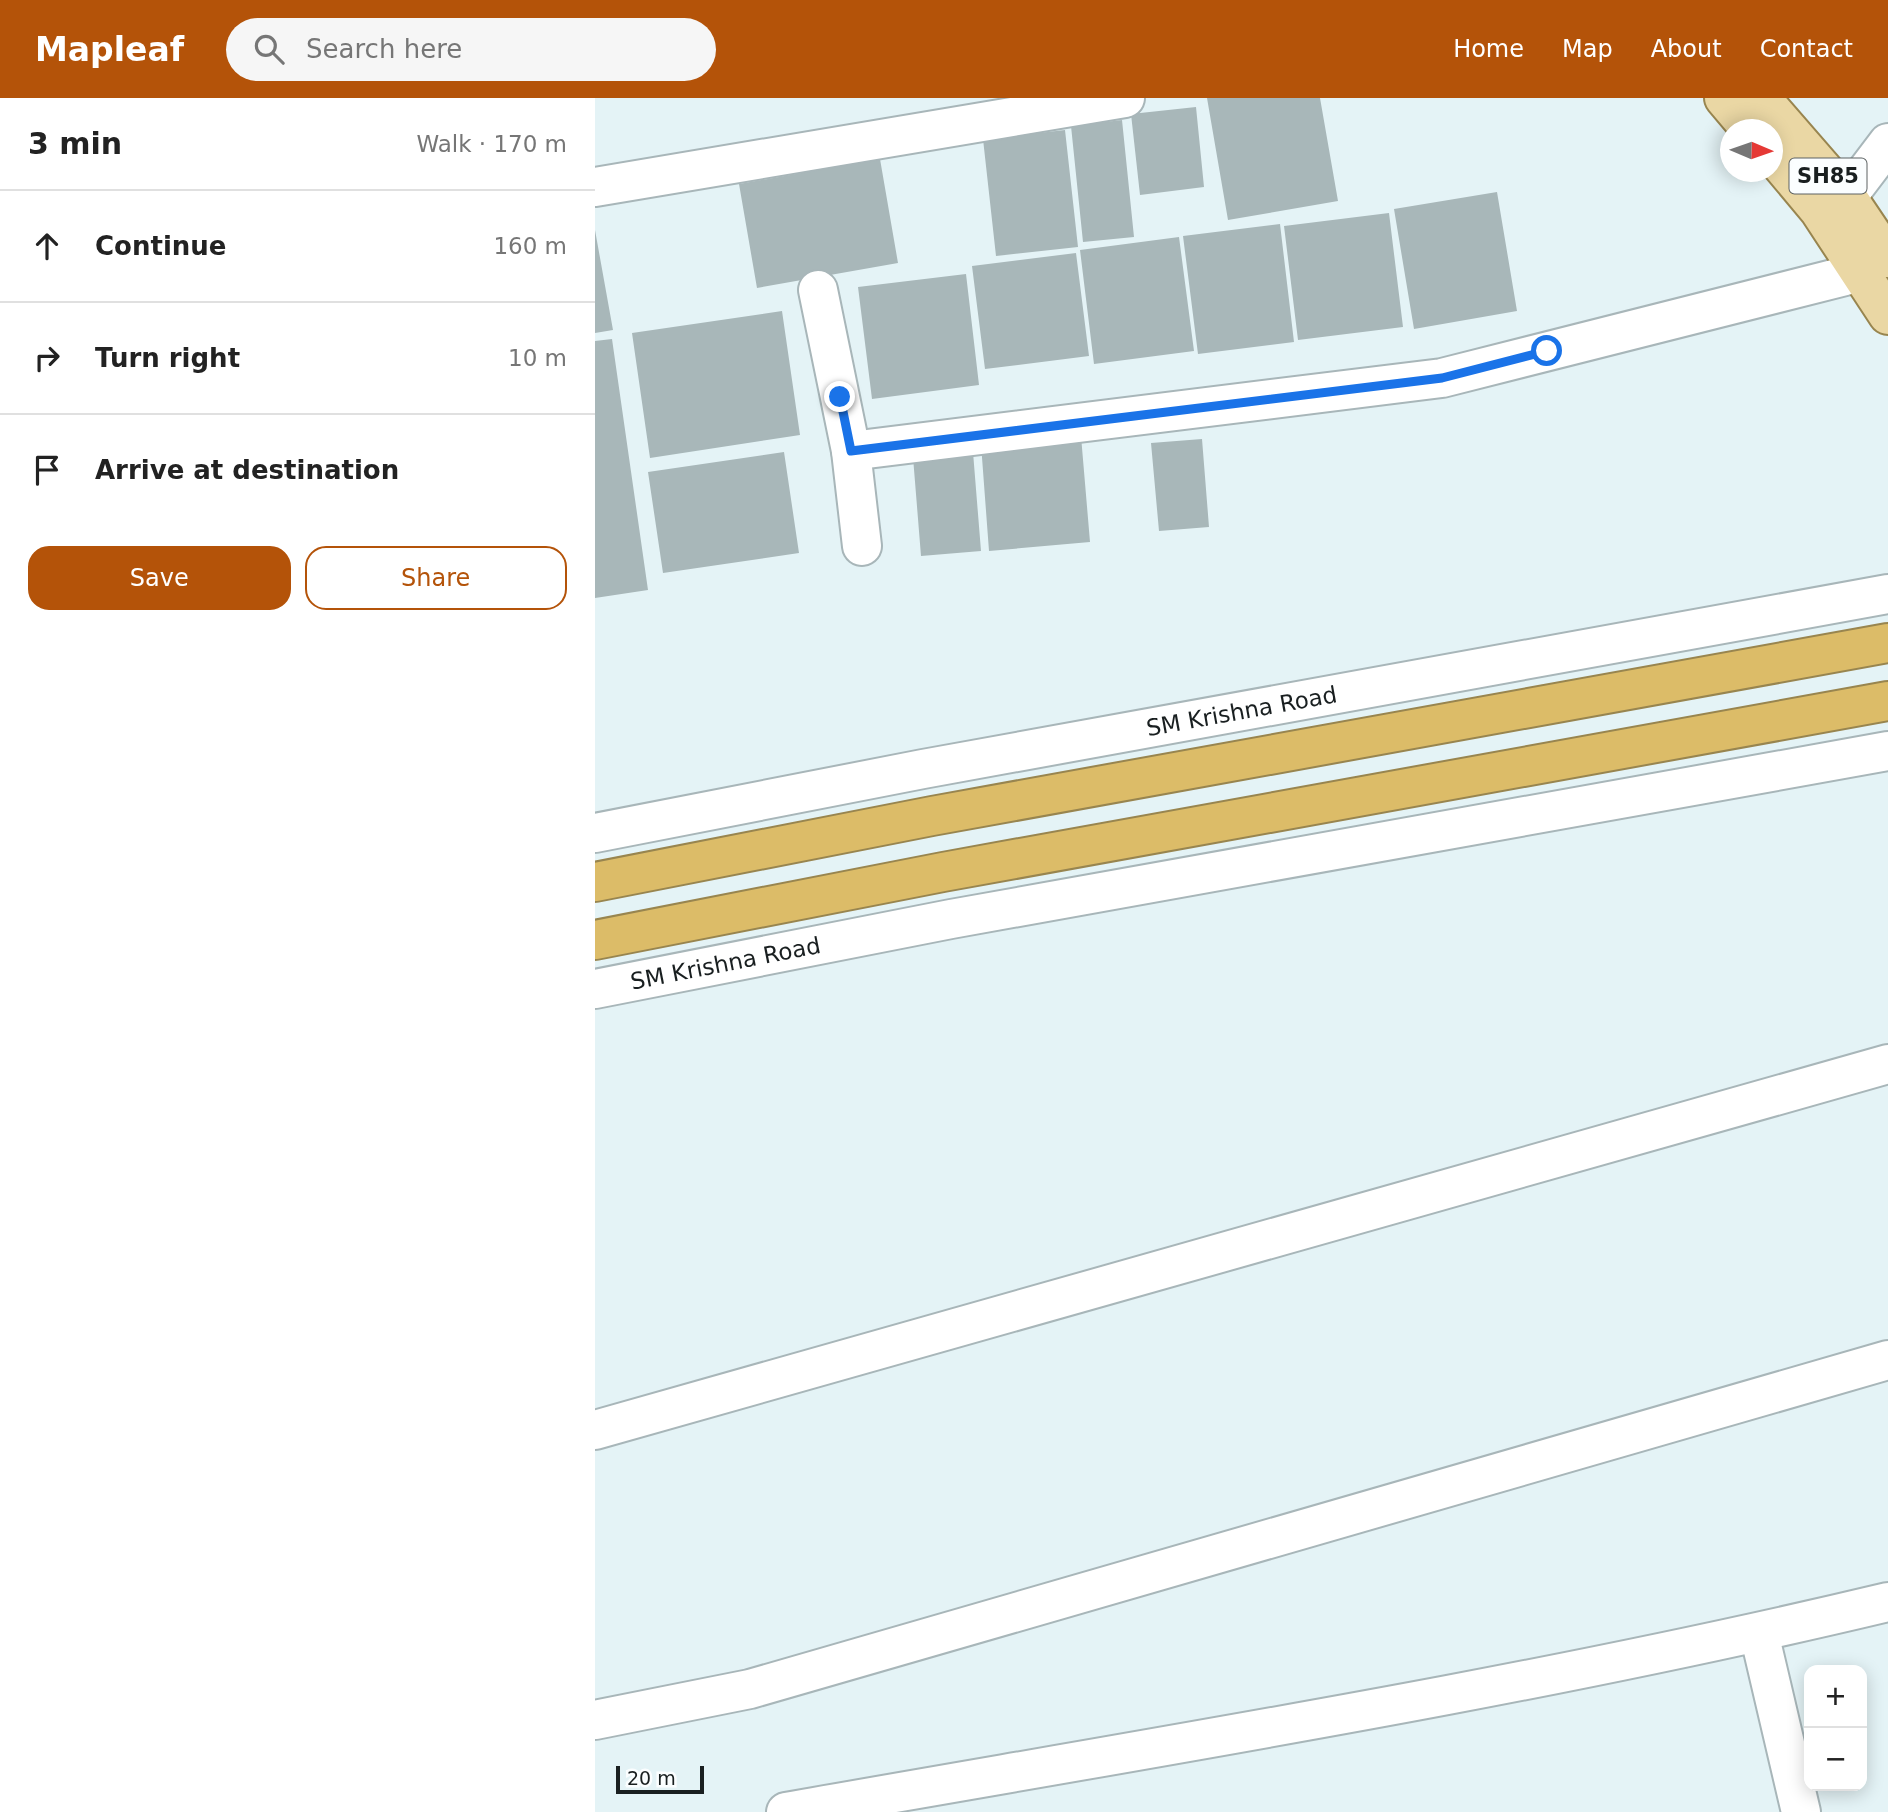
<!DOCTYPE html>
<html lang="en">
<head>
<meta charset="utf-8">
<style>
  :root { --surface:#fff; --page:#f6f6f6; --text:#222; --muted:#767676; --line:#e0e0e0; --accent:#b45309 }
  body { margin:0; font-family:"DejaVu Sans",sans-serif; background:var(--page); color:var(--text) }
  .controls { position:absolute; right:21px; bottom:21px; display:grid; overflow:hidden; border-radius:14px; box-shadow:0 4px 18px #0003 }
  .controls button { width:63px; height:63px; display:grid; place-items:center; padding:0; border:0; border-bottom:2px solid var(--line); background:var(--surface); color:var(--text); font:35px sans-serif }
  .compass { position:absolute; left:1125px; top:21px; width:63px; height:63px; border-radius:50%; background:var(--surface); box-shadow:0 4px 18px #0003; rotate:92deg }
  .scale { position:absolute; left:21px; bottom:18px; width:88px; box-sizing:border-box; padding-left:7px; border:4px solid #191f20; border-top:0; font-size:19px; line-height:24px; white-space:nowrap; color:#191f20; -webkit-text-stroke:5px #fbfeff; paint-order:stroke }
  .stop { position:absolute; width:21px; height:21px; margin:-16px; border:5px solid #1a73e8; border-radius:50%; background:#fff }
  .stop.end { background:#1a73e8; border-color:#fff; box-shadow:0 2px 7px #0008 }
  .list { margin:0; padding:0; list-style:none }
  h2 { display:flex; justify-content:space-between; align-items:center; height:91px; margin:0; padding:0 28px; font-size:30px }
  h2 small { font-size:23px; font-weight:400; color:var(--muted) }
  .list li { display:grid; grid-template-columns:46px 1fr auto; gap:21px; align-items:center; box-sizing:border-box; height:112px; padding:0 28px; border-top:2px solid var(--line) }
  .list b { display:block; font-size:26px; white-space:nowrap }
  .list em { font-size:23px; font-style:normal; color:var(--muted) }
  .actions { display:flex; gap:14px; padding:21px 28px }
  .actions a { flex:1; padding:16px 0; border:2px solid var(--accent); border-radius:21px; text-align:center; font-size:24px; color:var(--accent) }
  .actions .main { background:var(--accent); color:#fff }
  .icon { flex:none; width:38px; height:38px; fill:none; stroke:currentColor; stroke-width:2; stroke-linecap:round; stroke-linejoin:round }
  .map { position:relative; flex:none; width:1293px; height:1714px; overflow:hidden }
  header { display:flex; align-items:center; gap:42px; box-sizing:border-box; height:98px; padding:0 35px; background:var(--accent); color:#fff }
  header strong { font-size:33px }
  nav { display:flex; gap:38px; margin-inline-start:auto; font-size:24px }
  .search { width:490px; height:63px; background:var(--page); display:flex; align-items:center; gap:18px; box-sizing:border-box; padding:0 24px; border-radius:38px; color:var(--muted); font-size:26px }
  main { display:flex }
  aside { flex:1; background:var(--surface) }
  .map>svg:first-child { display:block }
</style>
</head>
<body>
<header>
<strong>Mapleaf</strong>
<div class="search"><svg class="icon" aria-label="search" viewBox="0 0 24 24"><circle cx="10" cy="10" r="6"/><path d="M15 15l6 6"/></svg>Search here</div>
<nav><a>Home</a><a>Map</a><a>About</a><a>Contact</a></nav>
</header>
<main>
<aside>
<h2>3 min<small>Walk · 170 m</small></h2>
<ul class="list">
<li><svg class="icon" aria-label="ahead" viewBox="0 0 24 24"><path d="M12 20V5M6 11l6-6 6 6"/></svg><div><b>Continue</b></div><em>160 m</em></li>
<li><svg class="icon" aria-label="right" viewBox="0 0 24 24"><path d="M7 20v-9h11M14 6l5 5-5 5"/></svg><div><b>Turn right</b></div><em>10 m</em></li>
<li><svg class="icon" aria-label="arrive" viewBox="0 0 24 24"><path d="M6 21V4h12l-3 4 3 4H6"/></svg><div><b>Arrive at destination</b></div></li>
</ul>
<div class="actions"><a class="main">Save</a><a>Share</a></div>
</aside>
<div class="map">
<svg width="1293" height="1714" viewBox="0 0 1293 1714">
  <rect width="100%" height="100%" fill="#e4f3f6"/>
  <path fill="#a8b7b9" d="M 612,0 L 725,0 L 743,103 L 633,122 Z
    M 601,9 L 609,89 L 545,97 L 536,16 Z
    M 527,22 L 539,139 L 488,144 L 476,28 Z
    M 470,32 L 483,149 L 401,158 L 388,41 Z
    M 285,61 L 303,165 L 162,190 L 144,86 Z
    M 902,94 L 922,213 L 819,231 L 799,111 Z
    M 794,115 L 808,229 L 703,242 L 689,128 Z
    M 685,126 L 699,244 L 603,256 L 588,138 Z
    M 0,132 L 18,232 L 0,235 Z
    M 584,139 L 599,253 L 499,266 L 485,152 Z
    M 481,155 L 494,258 L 390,271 L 377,168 Z
    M 371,176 L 384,287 L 277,301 L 263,189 Z
    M 187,213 L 205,337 L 55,360 L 37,235 Z
    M 17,241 L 53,492 L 0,500 L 0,243 Z
    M 486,338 L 495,444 L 394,453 L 386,346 Z
    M 607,341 L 614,429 L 564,433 L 556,345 Z
    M 189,354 L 204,455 L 68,475 L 53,374 Z
    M 378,354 L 386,453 L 326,458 L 318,359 Z"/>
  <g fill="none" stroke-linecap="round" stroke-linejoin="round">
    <defs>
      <g id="minor">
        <path d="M 0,89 L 530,0"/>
        <path d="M 1252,99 L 1293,45"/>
        <path d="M 223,192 L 256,353 L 267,448"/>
        <path d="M 256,353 L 847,280 L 1266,174"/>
        <path id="s1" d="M 0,735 L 328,671 L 1293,496"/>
        <path id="s2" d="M 0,891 L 356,821 L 1293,653"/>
        <path d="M 0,1332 L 1293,966"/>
        <path d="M 1164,1535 L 1206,1714"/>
        <path d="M 0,1622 L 155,1591 L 1293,1262"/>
        <path d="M 191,1714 C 559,1649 929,1591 1293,1504"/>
      </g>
      <path id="major" d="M 1129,0 L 1156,32
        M 1166,0 L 1252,99 L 1293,160
        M 1178,57 L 1224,112 L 1293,217"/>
      <path id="highway" d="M 0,784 L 337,718 L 1293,545
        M 0,842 L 348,774 L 1293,603"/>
    </defs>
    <use href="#minor" stroke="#a8b6b9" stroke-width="42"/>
    <use href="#major" stroke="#98854f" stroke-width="42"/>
    <use href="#highway" stroke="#98854f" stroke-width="42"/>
    <use href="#minor" stroke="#fff" stroke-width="38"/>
    <use href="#major" stroke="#ead7a4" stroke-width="38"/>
    <use href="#highway" stroke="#dcbc68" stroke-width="38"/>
  </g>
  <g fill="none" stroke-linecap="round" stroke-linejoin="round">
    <path stroke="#1a73e8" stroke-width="9" d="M 245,299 L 256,353 L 847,280 L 952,253"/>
  </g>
  <g text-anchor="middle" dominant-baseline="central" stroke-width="6" stroke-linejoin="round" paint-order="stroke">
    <rect fill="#fbfeff" stroke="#5d6263" stroke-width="2" x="1194.5" y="60.5" width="77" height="35" rx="5"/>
    <g font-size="21" font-weight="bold" fill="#191f20">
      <text x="1233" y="78">SH85</text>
    </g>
    <g font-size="23" fill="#191f20" stroke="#fbfeff">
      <text stroke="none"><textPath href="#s1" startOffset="658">SM Krishna Road</textPath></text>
      <text stroke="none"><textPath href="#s2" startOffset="133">SM Krishna Road</textPath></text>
    </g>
  </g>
</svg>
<div class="controls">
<button>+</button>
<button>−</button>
</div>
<svg class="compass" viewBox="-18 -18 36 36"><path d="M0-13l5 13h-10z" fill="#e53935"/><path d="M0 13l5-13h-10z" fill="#767676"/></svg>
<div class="scale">20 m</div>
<div class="stop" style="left:952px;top:253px"></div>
<div class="stop end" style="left:245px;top:299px"></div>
</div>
</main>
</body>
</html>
